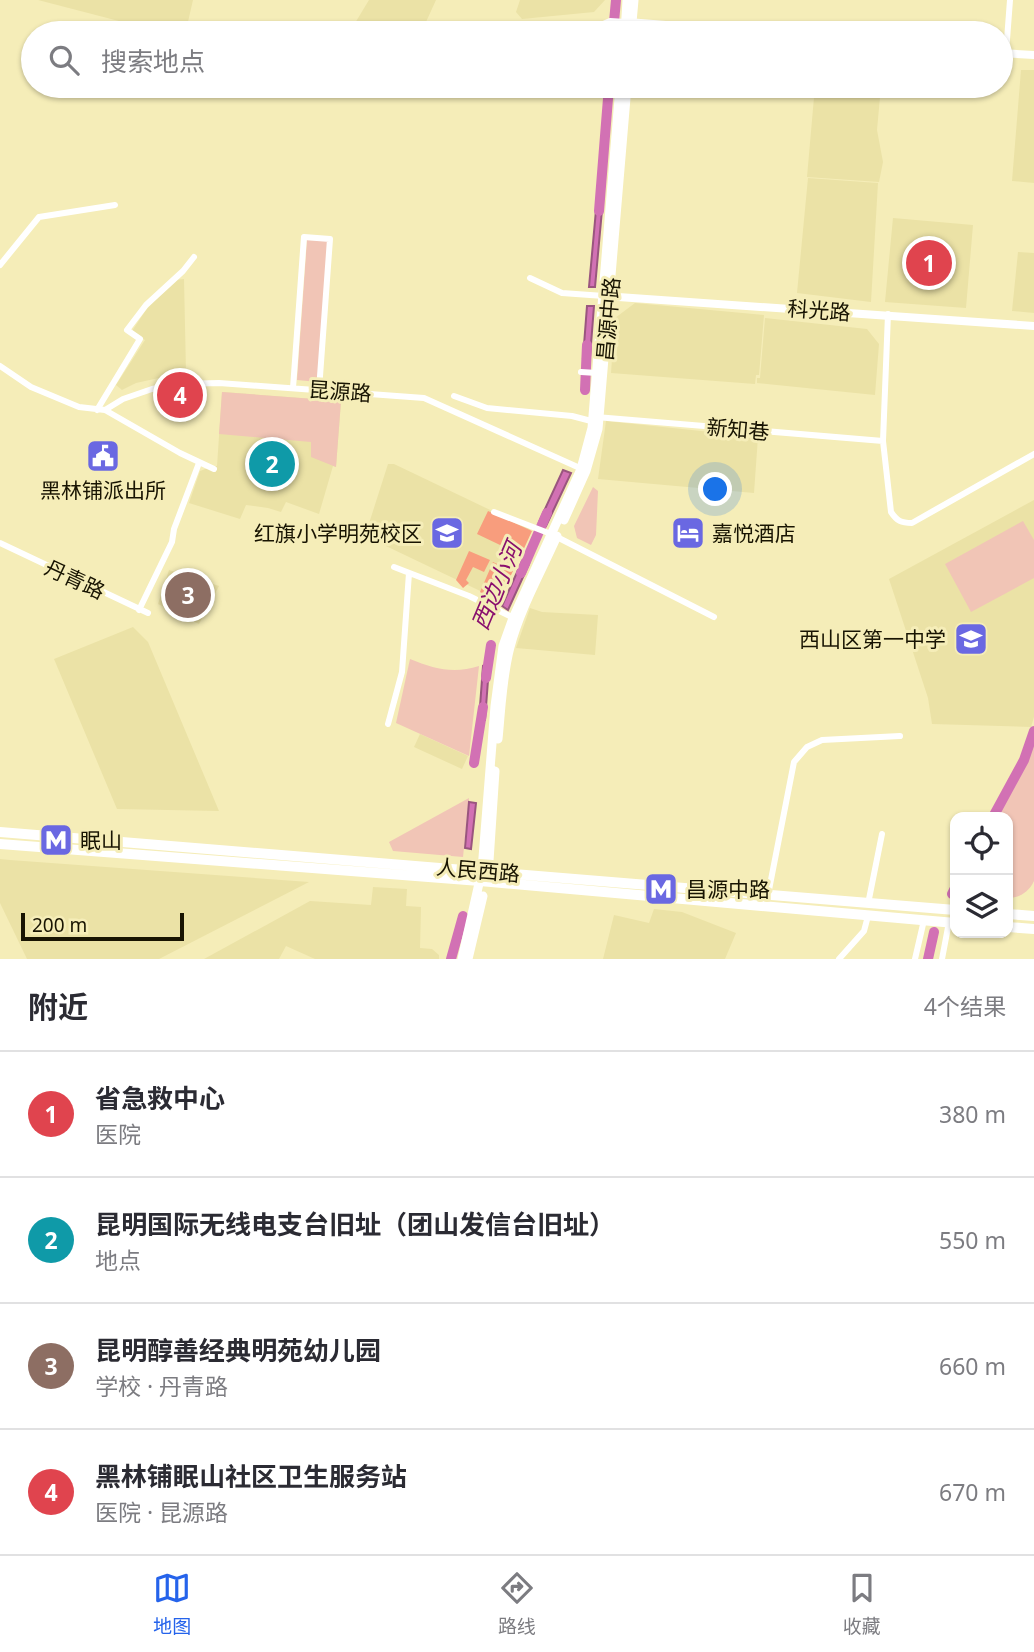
<!DOCTYPE html>
<html lang="zh">
<head>
<meta charset="utf-8">
<style>
  :root { --surface:#fff; --page:#f2f2f3; --text:#2b2b33; --muted:#7c7c81; --line:#e1e1e2; --accent:#2563eb }
  body { margin:0; font-family:"Noto Sans","Noto Sans SC",sans-serif; background:var(--page); color:var(--text) }
  .controls { position:absolute; right:21px; bottom:21px; display:grid; overflow:hidden; border-radius:14px; box-shadow:0 2px 5px #0004 }
  .controls button { width:63px; height:63px; display:grid; place-items:center; padding:0; border:0; border-bottom:2px solid var(--line); background:var(--surface); color:var(--text); font:35px sans-serif }
  .scale { position:absolute; left:21px; bottom:18px; width:163px; box-sizing:border-box; padding-left:7px; border:4px solid #181402; border-top:0; font-size:19px; line-height:24px; white-space:nowrap; color:#181402; -webkit-text-stroke:5px #f5edb8; paint-order:stroke }
  .you { position:absolute; left:716px; top:490px; width:24px; height:24px; margin:-18px; border:5px solid #fff; border-radius:50%; background:#1a73e8; box-shadow:0 0 0 10px #1a73e833 }
  .badge { display:grid; place-items:center; width:46px; height:46px; border-radius:50%; background:var(--accent); color:#fff; font-size:23px; font-weight:700 }
  .pin { position:absolute; translate:-50% -50%; border:4px solid #fff; box-shadow:0 2px 7px #0006 }
  .list { margin:0; padding:0; list-style:none }
  h2 { display:flex; justify-content:space-between; align-items:center; height:91px; margin:0; padding:0 28px; font-size:30px }
  h2 small { font-size:23px; font-weight:400; color:var(--muted) }
  .list li { display:grid; grid-template-columns:46px 1fr auto; gap:21px; align-items:center; box-sizing:border-box; height:126px; padding:0 28px; border-top:2px solid var(--line) }
  .list b { display:block; font-size:26px; white-space:nowrap }
  .list p { margin:0; font-size:23px; white-space:nowrap; color:var(--muted) }
  .list em { font-size:23px; font-style:normal; color:var(--muted) }
  .icon { flex:none; width:38px; height:38px; fill:none; stroke:currentColor; stroke-width:2; stroke-linecap:round; stroke-linejoin:round }
  .map { position:relative; flex:none; width:1034px; height:959px; overflow:hidden }
  .search { position:absolute; background:var(--surface); box-shadow:0 2px 5px #0004; left:21px; right:21px; top:21px; height:77px; display:flex; align-items:center; gap:18px; box-sizing:border-box; padding:0 24px; border-radius:38px; color:var(--muted); font-size:26px }
  .sheet { height:595px; background:var(--surface) }
  nav { display:flex; justify-content:space-around; align-items:center; box-sizing:border-box; height:98px; border-top:2px solid var(--line); background:var(--surface); font-size:19px; color:var(--muted) }
  nav a { display:grid; justify-items:center; gap:4px }
  nav .on { color:var(--accent) }
  .map>svg:first-child { display:block }
</style>
</head>
<body>
<div class="map">
<svg width="1034" height="959" viewBox="0 0 1034 959">
  <rect width="100%" height="100%" fill="#f5edb8"/>
  <path fill="#ebe2a6" d="M 38,0 L 193,0 L 187,26 L 190,33 L 165,33 Z
    M 369,0 L 436,0 L 421,33 L 349,33 Z
    M 520,0 L 605,0 L 594,12 L 522,19 L 516,12 Z
    M 1021,70 L 1034,70 L 1034,183 L 1012,181 Z
    M 815,86 L 881,86 L 877,130 L 883,162 L 879,182 L 807,177 Z
    M 808,178 L 878,183 L 871,302 L 797,293 Z
    M 893,218 L 973,225 L 966,308 L 885,302 Z
    M 1018,252 L 1034,253 L 1034,313 L 1012,311 Z
    M 184,279 L 186,372 L 136,383 L 122,390 L 116,385 L 145,340 L 132,331 L 146,310 L 174,280 Z
    M 635,303 L 764,315 L 759,375 L 756,375 L 755,384 L 611,373 L 615,318 Z
    M 765,318 L 867,329 L 879,344 L 875,395 L 757,383 L 757,378 L 760,378 Z
    M 222,392 L 341,401 L 336,467 L 333,466 L 319,514 L 286,502 L 281,512 L 268,508 L 246,505 L 240,519 L 189,503 L 200,471 L 208,468 L 213,470 L 215,466 L 217,466 Z
    M 606,421 L 758,437 L 754,493 L 598,479 Z
    M 388,464 L 394,464 L 530,529 L 497,599 L 365,536 Z
    M 1034,500 L 1034,717 L 1031,727 L 932,724 L 928,698 L 889,579 Z
    M 169,570 L 219,586 L 199,624 L 158,604 Z
    M 530,608 L 542,612 L 598,615 L 595,655 L 516,648 Z
    M 133,627 L 148,642 L 219,811 L 117,809 L 54,659 Z
    M 420,734 L 468,756 L 462,769 L 414,747 Z
    M 0,859 L 10,860 L 309,882 L 159,959 L 27,959 L 0,903 Z
    M 373,887 L 407,889 L 406,906 L 421,907 L 420,948 L 432,949 L 439,955 L 439,959 L 315,959 L 286,946 L 279,959 L 204,959 L 310,901 L 371,905 Z
    M 654,909 L 682,912 L 736,933 L 725,959 L 603,959 L 614,915 L 649,923 Z"/>
  <path fill="#f1c5b6" d="M 307,240 L 328,241 L 318,382 L 297,380 Z
    M 222,392 L 341,401 L 336,467 L 311,457 L 311,442 L 219,434 Z
    M 593,487 L 598,491 L 596,535 L 591,545 L 577,538 L 574,526 Z
    M 1023,521 L 1034,540 L 1034,578 L 971,612 L 945,564 Z
    M 410,659 C 434,669 454,674 479,666 L 469,756 L 396,723 Z
    M 1034,737 L 1034,881 C 1029,892 1019,898 1008,898 L 1008,817 L 997,817 L 1027,758 Z
    M 469,798 L 463,857 L 393,851 L 389,842 Z"/>
  <path fill="#f89d7d" d="M 488,511 L 532,531 L 521,555 L 477,534 Z
    M 469,551 L 490,560 L 484,572 L 473,567 L 466,580 L 469,583 L 463,588 L 456,580 Z
    M 493,562 L 513,571 L 497,604 L 480,592 Z"/>
  <path fill="#d271b4" stroke="#9a557f" stroke-width="2" d="M 597,199 L 603,199 L 595,287 L 589,287 Z
    M 587,306 L 594,306 L 590,357 L 583,358 Z
    M 563,470 L 571,473 L 546,526 L 539,522 Z
    M 522,561 L 529,564 L 508,610 L 502,606 Z
    M 483,666 L 489,667 L 485,720 L 479,720 Z
    M 469,802 L 476,803 L 471,849 L 465,848 Z"/>
  <g fill="none" stroke-linecap="round" stroke-linejoin="round">
    <path stroke="#d271b4" stroke-width="10" d="M 613,33 L 616,0
      M 599,211 L 609,86
      M 585,390 L 587,345
      M 521,573 L 547,513
      M 486,678 L 491,645
      M 474,763 L 483,707
      M 993,817 L 1024,760 L 1034,731
      M 952,894 L 955,888
      M 451,959 L 463,916
      M 928,959 L 934,932"/>
    <path stroke="#fff" stroke-width="6" d="M 511,33 L 601,25 L 610,21 L 626,22
      M 1006,53 L 1010,0
      M 0,265 L 39,217 L 115,205
      M 530,278 L 562,293 L 604,296
      M 888,314 L 883,441 L 891,512 C 897,521 901,523 912,523 L 1034,454
      M 0,366 L 31,387 L 79,407 L 105,410 L 180,453 L 214,469
      M 581,372 L 597,373
      M 293,388 L 304,237 L 330,239 L 319,390
      M 454,396 L 487,408 L 572,416 L 595,422
      M 97,410 L 140,339 L 127,330 L 146,305 L 183,271 L 194,257
      M 105,410 L 123,399 L 152,389 L 180,384 L 219,383 L 424,398 L 582,469
      M 596,417 L 883,441
      M 494,512 L 551,534 L 714,617
      M 0,543 L 148,613
      M 394,567 L 469,596 L 514,618
      M 139,610 L 172,542 L 174,529 L 199,463
      M 388,724 L 402,672 L 409,573
      M 768,895 L 794,762 L 807,747 L 822,740 L 900,736
      M 868,904 L 882,834
      M 839,959 L 864,931 L 868,916
      M 915,959 L 924,920
      M 942,959 L 949,922"/>
    <path stroke="#fff" stroke-width="8" d="M 628,22 L 768,33
      M 1001,53 L 1034,55
      M 604,296 L 1034,326"/>
    <path stroke="#fff" stroke-width="9" d="M 625,33 L 627,0
      M 631,33 L 634,0
      M 564,520 L 586,471 L 598,429 L 627,86
      M 498,739 C 501,709 502,677 510,647 C 520,609 541,572 557,536
      M 489,861 L 495,771
      M 462,959 L 482,870 L 495,706 L 503,646 L 513,618 L 581,469 L 592,428 L 620,86
      M 468,959 L 483,896"/>
    <path stroke="#fff" stroke-width="10" d="M 0,832 L 955,910
      M 0,844 L 480,881 L 955,923
      M 1008,914 L 1034,916
      M 1008,927 L 1034,929"/>
  </g>
  <defs>
    <symbol id="civic-square" viewBox="-11 -11 22 22"><rect x="-9" y="-9" width="18" height="18" rx="4" fill="#6a68e2" stroke="#f5edb8"/><path d="M-.6-6.5H3V-4.5H.6V-3L4-1V1h2V6H-6V1h2V-1L-.6-3ZM-1.2 2.5V6h2.4V2.5Z" fill="#fff"/></symbol>
    <symbol id="school-square" viewBox="-11 -11 22 22"><rect x="-9" y="-9" width="18" height="18" rx="4" fill="#6a68e2" stroke="#f5edb8"/><path d="M0-5L7-2L0 1L-7-2ZM-4 1L0 2.5L4 1V4Q0 6-4 4Z" fill="#fff"/></symbol>
    <symbol id="hotel-square" viewBox="-11 -11 22 22"><rect x="-9" y="-9" width="18" height="18" rx="4" fill="#6a68e2" stroke="#f5edb8"/><path d="M-6-4.5h1.5V1H6V5H4.5V3h-9V5H-6ZM-4 0a1.8 1.8 0 1 1 3.6 0ZM.5 0V-2.5h3Q6-2.5 6 0Z" fill="#fff"/></symbol>
    <symbol id="metro-square" viewBox="-11 -11 22 22"><rect x="-9" y="-9" width="18" height="18" rx="4" fill="#6a68e2" stroke="#f5edb8"/><path d="M-5.5 5V-5H-3L0 0L3-5H5.5V5H3V-.5L0 4L-3-.5V5Z" fill="#fff"/></symbol>
  </defs>
  <g fill-rule="evenodd">
    <use href="#civic-square" x="84" y="437" width="38" height="38"/>
    <use href="#school-square" x="428" y="514" width="38" height="38"/>
    <use href="#hotel-square" x="669" y="514" width="38" height="38"/>
    <use href="#school-square" x="952" y="620" width="38" height="38"/>
    <use href="#metro-square" x="37" y="821" width="38" height="38"/>
    <use href="#metro-square" x="642" y="870" width="38" height="38"/>
  </g>
  <g text-anchor="middle" dominant-baseline="central" stroke-width="6" stroke-linejoin="round" paint-order="stroke">
    <g font-size="21" fill="#181402" stroke="#f5edb8">
      <text transform="translate(819 310) rotate(4)">科光路</text>
      <text transform="translate(608 319) rotate(-85)">昌源中路</text>
      <text transform="translate(340 391) rotate(4)">昆源路</text>
      <text transform="translate(738 429) rotate(5)">新知巷</text>
      <text transform="translate(75 579) rotate(25)">丹青路</text>
      <text transform="translate(478 870) rotate(5)">人民西路</text>
    </g>
    <g font-size="21" fill="#181402" stroke="#f5edb8" text-anchor="start">
      <text x="103" y="490" text-anchor="middle">黑林铺派出所</text>
      <text x="422" y="533" text-anchor="end">红旗小学明苑校区</text>
      <text x="712" y="533">嘉悦酒店</text>
      <text x="946" y="639" text-anchor="end">西山区第一中学</text>
      <text x="80" y="840">眠山</text>
      <text x="686" y="889">昌源中路</text>
    </g>
    <g font-size="23" font-style="italic" fill="#890f6e" stroke="#f5edb8">
      <text transform="translate(496 586) rotate(-67)">西边小河</text>
    </g>
  </g>
</svg>
<div class="controls">
<button><svg class="icon" aria-label="locate" viewBox="0 0 24 24"><circle cx="12" cy="12" r="6"/><path d="M12 2v4M12 18v4M2 12h4M18 12h4"/></svg></button>
<button><svg class="icon" aria-label="layers" viewBox="0 0 24 24"><path d="M12 4l9 5-9 5-9-5zM3 14l9 5 9-5"/></svg></button>
</div>
<div class="scale">200 m</div>
<div class="you"></div>
<div class="pin badge" style="left:929px;top:263px;background:#e0444e">1</div>
<div class="pin badge" style="left:272px;top:464px;background:#0f9aa8">2</div>
<div class="pin badge" style="left:188px;top:595px;background:#8d6e63">3</div>
<div class="pin badge" style="left:180px;top:395px;background:#e0444e">4</div>
<div class="search"><svg class="icon" aria-label="search" viewBox="0 0 24 24"><circle cx="10" cy="10" r="6"/><path d="M15 15l6 6"/></svg>搜索地点</div>
</div>
<section class="sheet">
<h2>附近<small>4个结果</small></h2>
<ul class="list">
<li><span class="badge" style="background:#e0444e">1</span><div><b>省急救中心</b><p>医院</p></div><em>380 m</em></li>
<li><span class="badge" style="background:#0f9aa8">2</span><div><b>昆明国际无线电支台旧址（团山发信台旧址）</b><p>地点</p></div><em>550 m</em></li>
<li><span class="badge" style="background:#8d6e63">3</span><div><b>昆明醇善经典明苑幼儿园</b><p>学校 · 丹青路</p></div><em>660 m</em></li>
<li><span class="badge" style="background:#e0444e">4</span><div><b>黑林铺眠山社区卫生服务站</b><p>医院 · 昆源路</p></div><em>670 m</em></li>
</ul>
</section>
<nav>
<a class="on"><svg class="icon" aria-label="map" viewBox="0 0 24 24"><path d="M3 6l6-2 6 2 6-2v14l-6 2-6-2-6 2zM9 4v14M15 6v14"/></svg>地图</a>
<a><svg class="icon" aria-label="directions" viewBox="0 0 24 24"><path d="M12 3l9 9-9 9-9-9zM9 14v-3h6M13 9l2 2-2 2"/></svg>路线</a>
<a><svg class="icon" aria-label="saved" viewBox="0 0 24 24"><path d="M7 4h10v16l-5-4-5 4z"/></svg>收藏</a>
</nav>
</body>
</html>
